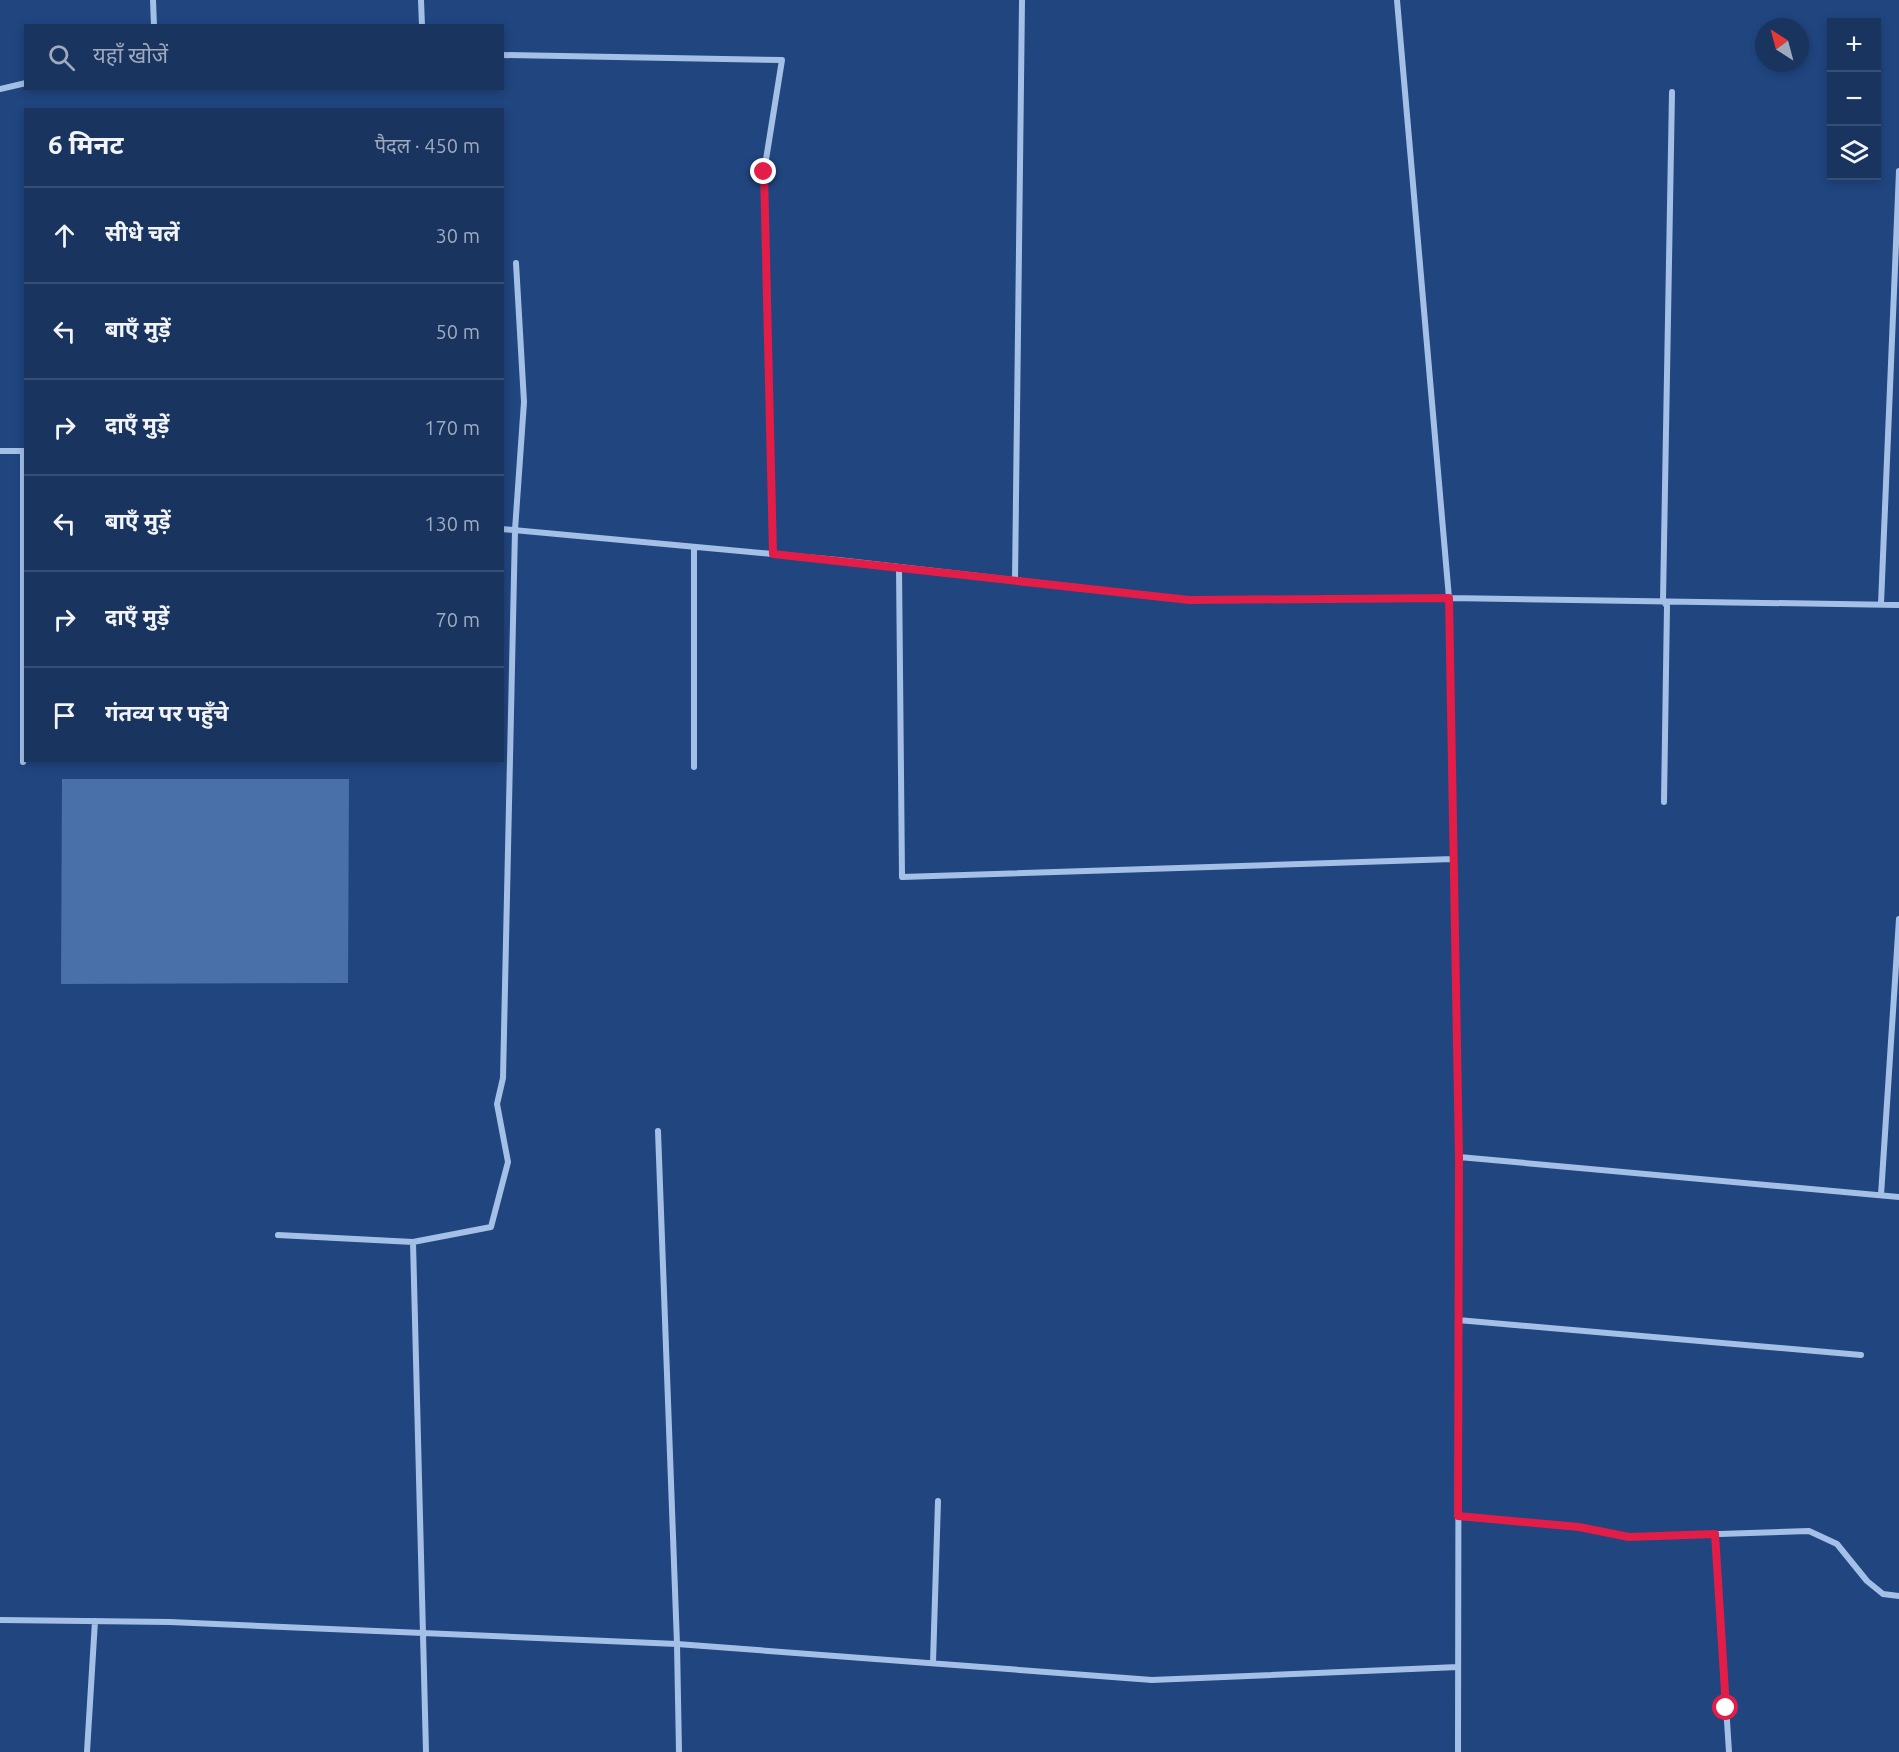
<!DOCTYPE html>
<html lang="hi">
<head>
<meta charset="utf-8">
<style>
  :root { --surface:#18345f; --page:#213c65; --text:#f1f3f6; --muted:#9faabd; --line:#364f74 }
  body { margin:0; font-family:Ubuntu,"Noto Sans Devanagari",sans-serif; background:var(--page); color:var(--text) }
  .controls { position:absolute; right:18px; top:18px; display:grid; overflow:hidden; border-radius:0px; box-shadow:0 3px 9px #0003 }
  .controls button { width:54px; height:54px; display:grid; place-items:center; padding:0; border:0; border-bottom:2px solid var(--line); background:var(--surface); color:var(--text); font:30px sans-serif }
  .compass { position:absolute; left:1755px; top:18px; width:54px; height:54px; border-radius:50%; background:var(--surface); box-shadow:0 3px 9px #0003; rotate:324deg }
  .stop { position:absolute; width:18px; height:18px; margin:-14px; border:4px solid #e11d48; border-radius:50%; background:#fff }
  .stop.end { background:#e11d48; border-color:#fff; box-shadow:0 2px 6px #0008 }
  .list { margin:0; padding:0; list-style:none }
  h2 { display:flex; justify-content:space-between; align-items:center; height:78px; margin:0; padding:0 24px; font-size:26px }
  h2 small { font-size:20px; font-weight:400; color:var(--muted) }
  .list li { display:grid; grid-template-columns:39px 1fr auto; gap:18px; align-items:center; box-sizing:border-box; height:96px; padding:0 24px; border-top:2px solid var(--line) }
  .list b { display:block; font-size:22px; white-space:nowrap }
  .list em { font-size:20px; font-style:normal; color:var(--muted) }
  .icon { flex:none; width:33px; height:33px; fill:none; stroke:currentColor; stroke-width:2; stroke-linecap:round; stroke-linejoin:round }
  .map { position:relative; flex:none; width:1899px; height:1752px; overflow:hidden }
  .search { position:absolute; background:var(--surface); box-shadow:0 3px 9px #0003; left:24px; top:24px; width:480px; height:66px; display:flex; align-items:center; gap:15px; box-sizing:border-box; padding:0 21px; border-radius:0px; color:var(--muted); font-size:22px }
  .panel { position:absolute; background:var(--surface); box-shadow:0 3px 9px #0003; left:24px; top:108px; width:480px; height:654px; border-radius:0px }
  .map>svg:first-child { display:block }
</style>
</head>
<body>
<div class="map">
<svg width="1899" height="1752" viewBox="0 0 1899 1752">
  <rect width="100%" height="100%" fill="#20457f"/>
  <path fill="#4970a8" d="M 62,779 L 349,779 L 348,983 L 61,984 Z"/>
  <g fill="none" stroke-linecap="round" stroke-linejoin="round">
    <path stroke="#a4c0e7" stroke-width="6" d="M 153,0 L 154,26
      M 421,0 L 422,26
      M 1397,0 L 1449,598 L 1459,1157 L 1458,1752
      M 502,55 L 782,60 L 764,172 L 773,554
      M 0,89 L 26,83
      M 0,451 L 26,451
      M 502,529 L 838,560 L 1189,600 L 1449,598 L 1899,605
      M 694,547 L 694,767
      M 899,567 L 902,877 L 1453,859
      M 1015,581 L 1022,0
      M 1881,604 L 1899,171
      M 23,762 L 23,451
      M 1664,802 L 1667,606 L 1663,601 L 1672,92
      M 658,1131 L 677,1644 L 1152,1680 L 1458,1667
      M 1459,1157 L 1899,1197
      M 1881,1195 L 1899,919
      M 278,1235 L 413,1242 L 491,1227 L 508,1162 L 497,1104 L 503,1078 L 515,530 L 524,402 L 516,263
      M 413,1242 L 426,1752
      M 1458,1320 L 1861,1355
      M 1458,1516 L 1579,1527 L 1629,1537 L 1809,1531 L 1837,1544 L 1867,1581 L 1883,1594 L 1899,1596
      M 1715,1534 L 1729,1752
      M 0,1620 L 170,1622 L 677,1644 L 679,1752
      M 933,1663 L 938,1501
      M 87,1752 L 95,1621"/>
  </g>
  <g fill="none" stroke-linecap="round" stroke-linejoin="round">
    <path stroke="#e11d48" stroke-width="8" d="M 764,172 L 773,554 L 1189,600 L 1449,598 L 1459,1157 L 1458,1516 L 1579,1527 L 1629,1537 L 1715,1534 L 1726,1708"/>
  </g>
</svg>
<div class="controls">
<button>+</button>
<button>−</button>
<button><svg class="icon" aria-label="layers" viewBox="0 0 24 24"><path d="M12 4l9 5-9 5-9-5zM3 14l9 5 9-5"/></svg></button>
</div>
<svg class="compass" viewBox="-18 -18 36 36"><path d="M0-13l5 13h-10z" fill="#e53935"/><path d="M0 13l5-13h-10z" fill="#9faabd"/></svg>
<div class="stop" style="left:1726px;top:1708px"></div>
<div class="stop end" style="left:764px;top:172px"></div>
<div class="search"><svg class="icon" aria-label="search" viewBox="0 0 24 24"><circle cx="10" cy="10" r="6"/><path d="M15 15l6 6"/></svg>यहाँ खोजें</div>
<section class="panel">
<h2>6 मिनट<small>पैदल · 450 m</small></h2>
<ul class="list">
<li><svg class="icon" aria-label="ahead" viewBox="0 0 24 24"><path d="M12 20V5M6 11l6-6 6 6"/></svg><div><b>सीधे चलें</b></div><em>30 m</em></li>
<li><svg class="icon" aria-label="left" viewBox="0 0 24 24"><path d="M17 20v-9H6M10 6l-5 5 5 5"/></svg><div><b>बाएँ मुड़ें</b></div><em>50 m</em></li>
<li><svg class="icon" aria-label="right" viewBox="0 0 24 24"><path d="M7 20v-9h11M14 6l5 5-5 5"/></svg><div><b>दाएँ मुड़ें</b></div><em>170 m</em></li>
<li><svg class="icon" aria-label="left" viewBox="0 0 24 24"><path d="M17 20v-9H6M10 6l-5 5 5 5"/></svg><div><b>बाएँ मुड़ें</b></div><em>130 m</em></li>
<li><svg class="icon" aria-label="right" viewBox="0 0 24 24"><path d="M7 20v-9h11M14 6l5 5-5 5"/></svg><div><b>दाएँ मुड़ें</b></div><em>70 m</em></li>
<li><svg class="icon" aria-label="arrive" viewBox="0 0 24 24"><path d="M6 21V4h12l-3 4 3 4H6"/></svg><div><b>गंतव्य पर पहुँचे</b></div></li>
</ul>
</section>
</div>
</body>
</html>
